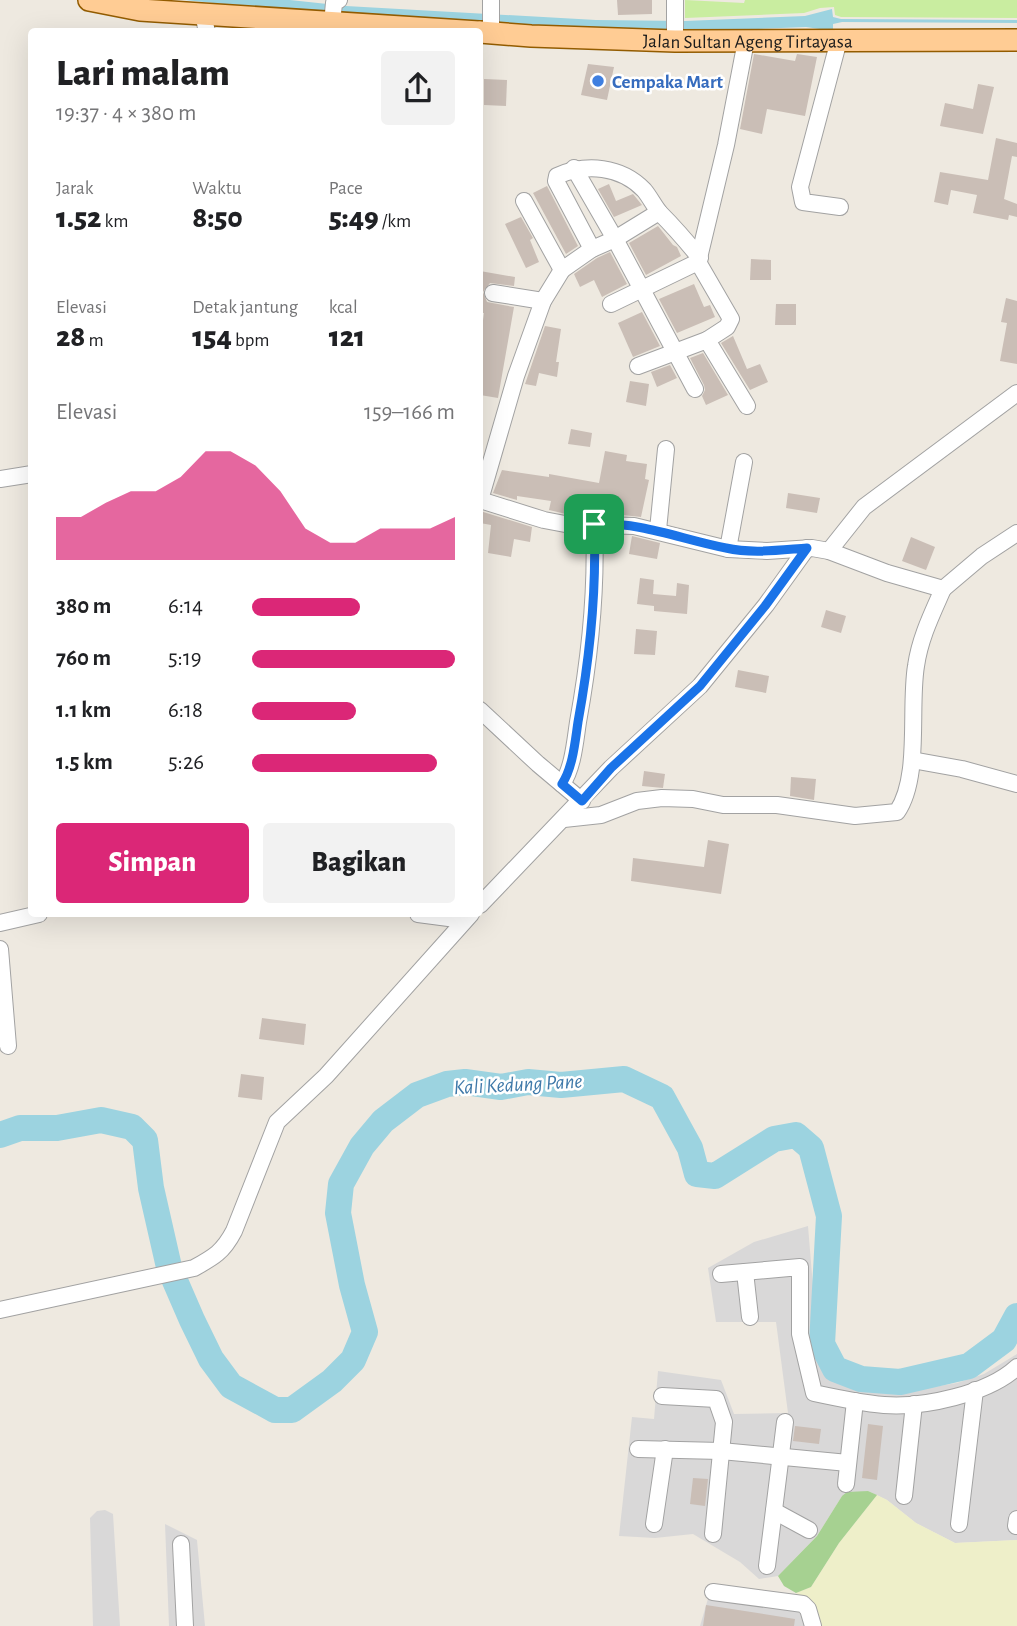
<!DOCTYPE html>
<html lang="id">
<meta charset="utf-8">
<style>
body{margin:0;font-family:"Alegreya Sans",sans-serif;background:#f2f2f2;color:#202124;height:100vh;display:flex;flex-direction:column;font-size:26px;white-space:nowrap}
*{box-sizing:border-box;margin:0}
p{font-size:23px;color:#757577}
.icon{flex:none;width:38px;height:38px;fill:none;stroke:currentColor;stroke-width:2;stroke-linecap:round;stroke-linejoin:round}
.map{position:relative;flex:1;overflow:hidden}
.panel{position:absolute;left:28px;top:28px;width:455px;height:889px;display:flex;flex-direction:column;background:#fff;border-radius:7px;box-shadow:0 7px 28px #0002}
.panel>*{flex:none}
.pin{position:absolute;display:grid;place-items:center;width:60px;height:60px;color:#fff;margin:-30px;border-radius:14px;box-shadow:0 4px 10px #0006}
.round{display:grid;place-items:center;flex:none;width:74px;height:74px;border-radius:7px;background:#f2f2f2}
.headline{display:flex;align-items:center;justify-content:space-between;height:119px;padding:0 28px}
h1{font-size:38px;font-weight:800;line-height:52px}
.stats{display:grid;grid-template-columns:repeat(3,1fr);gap:10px;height:119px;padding:7px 28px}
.stats div{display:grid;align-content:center}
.stats b{font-size:30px;font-weight:800}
.stats small{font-size:19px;font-weight:400}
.stats p{font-size:19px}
.chart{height:196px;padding:14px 28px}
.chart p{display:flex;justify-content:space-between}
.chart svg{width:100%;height:126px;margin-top:7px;fill:#db2777;opacity:.7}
.primary-button{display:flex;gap:14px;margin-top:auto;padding:14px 28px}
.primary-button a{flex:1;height:80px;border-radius:7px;background:#db2777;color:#fff;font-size:28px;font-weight:800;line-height:80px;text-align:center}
.primary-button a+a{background:#f2f2f2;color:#202124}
ul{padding:0 28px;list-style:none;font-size:23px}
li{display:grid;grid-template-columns:112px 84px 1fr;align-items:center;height:52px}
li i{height:18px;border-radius:9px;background:#db2777}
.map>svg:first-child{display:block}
</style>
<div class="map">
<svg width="1017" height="1626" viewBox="0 0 1017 1626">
<rect width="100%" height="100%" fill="#eee9e0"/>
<!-- residential -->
<g fill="#d9d8d8">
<path d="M808,1226L814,1299L822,1360L835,1376L856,1384L873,1386L927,1388L957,1383L984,1374L1017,1354V1540L955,1543L916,1523L887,1500L868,1491L842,1496L817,1536L778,1576L759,1579L740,1562L693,1534L655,1538L619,1536L632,1417L654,1419L658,1371L721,1380L734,1414L788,1413L776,1322H716L708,1268L754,1242Z"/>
<path d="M105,1510L113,1514L120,1626H93L90,1518L97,1511Z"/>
<path d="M165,1524L197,1540L205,1626H169Z"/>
<path d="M712,1585L817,1616L821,1626H700Z"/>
</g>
<!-- farmland -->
<path fill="#eeefc9" d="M877,1495L887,1500L916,1523L955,1543L1017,1540V1626H821L817,1616L803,1597L796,1593L811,1587L839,1543Z"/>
<!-- grass -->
<path fill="#c9eda0" d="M685,0L744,3L745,0H1017V18L841,17L835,15L834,7L820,8L804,13L685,18Z"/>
<!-- forest -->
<path fill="#a6d191" d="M868,1491L877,1495L839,1543L811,1587L796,1593L784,1586L778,1576L817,1536L842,1496L847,1492Z"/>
<!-- water -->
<path fill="#9cd3e0" d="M185,0H290L346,6L596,20L685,21L805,16L832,9L833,17L841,19L1017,20V23L842,22L833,24V31L806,27L685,32L596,31L345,17Z"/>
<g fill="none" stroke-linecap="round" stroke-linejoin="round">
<!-- river -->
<path stroke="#9cd3e0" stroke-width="26" d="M0,1135L20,1128H57L101,1120L132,1127L145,1140L151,1188L169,1267L192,1320L211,1359L231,1386L275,1410H292L332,1381L353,1360L365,1332L352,1285L338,1213L341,1184L362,1146L383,1121L417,1095L447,1084L465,1082L501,1087L528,1082L561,1085L624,1079L662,1097L690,1148L697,1174L715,1176L774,1139L796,1135L811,1148L829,1216L822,1344L835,1369L861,1379L900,1382L969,1366L1004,1340L1017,1316"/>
</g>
<!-- building -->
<g fill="#cabeb6">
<path d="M617,0H652V14L618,15Z"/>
<path d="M754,54L795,61L797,54L817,57L805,116L767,109L762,134L740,129Z"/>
<path d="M588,64L614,67L607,100L581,95Z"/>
<path d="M484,79L507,80L506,106L484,105Z"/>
<path d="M978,84L994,87L983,134L940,126L945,103L973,109Z"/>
<path d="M996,138L1017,143V157L1012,156L1004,199L1017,204V217L1009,215L1008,220L973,213L977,195L951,190L948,205L934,202L940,172L988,180Z"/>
<path d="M609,184L616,201L633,194L642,205L614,217L598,189Z"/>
<path d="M547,186L578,246L566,254L533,193Z"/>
<path d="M521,217L533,238L530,240L539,262L526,268L505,224Z"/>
<path d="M658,226L673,245L677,247L681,256L646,275L629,243Z"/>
<path d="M610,252L627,284L602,297L594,280L580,287L574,274L597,258Z"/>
<path d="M751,259L771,260V280H750Z"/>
<path d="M480,271L515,277L514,286L490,283L483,292L487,302L514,307L498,398L480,395L482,352H480V342L484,313H480Z"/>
<path d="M694,284L704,307L710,305L715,317L677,333L659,299Z"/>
<path d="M1006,298L1017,301V364L1000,361L1007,323L1001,322Z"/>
<path d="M776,304H796V325H775Z"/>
<path d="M642,312L660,346L633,357L618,323Z"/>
<path d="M545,326L561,329L556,362H559L557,377L539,373L536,386L525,384Z"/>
<path d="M733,336L747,369L760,364L768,382L750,390L721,343Z"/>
<path d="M703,353L728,395L706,405L702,396L705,390L704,385L690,358Z"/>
<path d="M670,365L677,378L657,387L651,372Z"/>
<path d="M630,381L649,384L646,406L626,402Z"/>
<path d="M571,429L592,433L590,447L568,444Z"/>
<path d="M605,451L627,455L626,461L647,464L645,479L649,480L641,517L613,514H566L549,510L551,501L517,496V500L493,493L502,470L549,477V474L599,483Z"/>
<path d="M788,493L820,498L817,513L786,508Z"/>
<path d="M480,511L532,527L530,542L514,539L511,557L488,553L491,525L480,523Z"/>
<path d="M632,536L660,543L657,559L629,554Z"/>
<path d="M911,537L935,547L926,570L902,561Z"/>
<path d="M640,578L654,580L653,594L676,596L677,583L689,585L687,614L654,611V606L637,604Z"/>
<path d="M826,610L846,616L841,633L821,627Z"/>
<path d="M636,629L657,631L655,655L634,654Z"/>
<path d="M738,670L769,676L766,693L735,687Z"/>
<path d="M644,771L665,774L663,788L642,786Z"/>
<path d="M791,777L816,779L814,800L790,796Z"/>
<path d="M708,840L729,844L721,894L631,881L633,858L704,867Z"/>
<path d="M262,1018L306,1024L304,1045L259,1039Z"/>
<path d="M241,1074L264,1077L262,1100L238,1097Z"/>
<path d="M868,1424L883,1426L877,1480L862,1478Z"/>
<path d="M795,1426L821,1429L819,1444L793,1441Z"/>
<path d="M693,1478L708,1479L705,1506L690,1504Z"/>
<path d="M706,1605L795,1619L794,1626H703Z"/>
</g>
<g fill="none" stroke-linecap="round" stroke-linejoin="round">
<defs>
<g id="minor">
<path d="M675,0V41"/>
<path d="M203,14L207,32"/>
<path d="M332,23L334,3L339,0"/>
<path d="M491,32V0"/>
<path d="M839,40L800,187L803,202L840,207"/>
<path d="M574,168L615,239L695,389"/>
<path d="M524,201L562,270L592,249L615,239L659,212"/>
<path d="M592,249L556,181L557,176C586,163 621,166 644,190C650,197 654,206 660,213C674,227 687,242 700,258"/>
<path d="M698,262L731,319L727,327L707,340"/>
<path d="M493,293L543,301"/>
<path d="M611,304L698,262L726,145L746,41"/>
<path d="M638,366L707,340L747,406"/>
<path d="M0,479L32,474"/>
<path d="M480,500L544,520L565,524L634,526L728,549L767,551L812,548L829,551L887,573L943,589C932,614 920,638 916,666C909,708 921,777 897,812L855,816L777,805H723L693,799L662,798L637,801L601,815L564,819"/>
<path d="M480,500L516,376L543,301L562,270"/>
<path d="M658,530L666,449"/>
<path d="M728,549L744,462"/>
<path d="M829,551L864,507L1017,393"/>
<path d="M943,589L982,556L1017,533"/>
<path d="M480,710L538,764L582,801"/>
<path d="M912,760L962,769L1017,784"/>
<path d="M562,784C573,768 575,742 578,722C590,656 597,591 594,524"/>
<path d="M480,905L611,768L700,686L766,605L807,548"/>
<path d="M418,914L464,920"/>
<path d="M0,923L39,914"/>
<path d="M0,949L8,1046"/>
<path d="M745,1272L750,1317"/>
<path d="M721,1274L800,1267V1334L814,1393C837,1398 860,1403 884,1405C923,1408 988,1394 1017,1367"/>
<path d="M0,1310L194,1268C214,1257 223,1252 234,1231L277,1122L326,1076L471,914"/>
<path d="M662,1396L716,1399L724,1422L713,1534"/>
<path d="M638,1449L721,1451L848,1463"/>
<path d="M846,1484L855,1401"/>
<path d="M904,1496L914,1404"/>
<path d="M774,1511L809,1530"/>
<path d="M654,1524L665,1449"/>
<path d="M959,1524L975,1390"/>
<path d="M1016,1526L1017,1519"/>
<path d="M181,1544L185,1626"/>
<path d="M767,1566L785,1422"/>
<path d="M713,1592L803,1604L808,1609L813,1626"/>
</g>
<g id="major">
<path d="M89,0L140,10L479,32"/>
<path id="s1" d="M480,32L531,36L675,41L1017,40"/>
</g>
</defs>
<!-- minor casing -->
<use href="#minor" stroke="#a2a2a2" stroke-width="18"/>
<!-- major casing -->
<use href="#major" stroke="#935c00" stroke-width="24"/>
<!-- minor -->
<use href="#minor" stroke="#fff" stroke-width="16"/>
<!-- major -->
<use href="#major" stroke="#ffcc94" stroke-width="21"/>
</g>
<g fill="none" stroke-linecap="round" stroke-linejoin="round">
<defs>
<path id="route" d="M594,524C642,522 680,539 726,548C752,554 780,550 807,548L765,606L700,686L611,768L582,801L562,784C573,767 575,742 578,722C590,656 597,591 594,524Z"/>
</defs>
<!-- route casing -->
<use href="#route" stroke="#fff" stroke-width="14"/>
<!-- route -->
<use href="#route" stroke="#1a73e8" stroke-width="9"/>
</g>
<!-- markers -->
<circle fill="#3f7fe0" stroke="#fff" stroke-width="2.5" cx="598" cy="81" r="7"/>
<g text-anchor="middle" stroke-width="5" stroke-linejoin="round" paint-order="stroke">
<!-- street labels -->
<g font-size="19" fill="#1b1b1b" stroke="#fff">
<text dy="7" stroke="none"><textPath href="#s1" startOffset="268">Jalan Sultan Ageng Tirtayasa</textPath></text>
</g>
<!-- shop labels -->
<g font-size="19" font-weight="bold" fill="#366cbe" stroke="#fff" text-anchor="start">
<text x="612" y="88">Cempaka Mart</text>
</g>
<!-- water labels -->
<g font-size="21" font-style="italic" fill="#3f79a9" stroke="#fff">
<text transform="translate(518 1084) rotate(-3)" y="7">Kali Kedung Pane</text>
</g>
</g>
</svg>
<div class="pin" style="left:594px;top:524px;background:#1e9e55"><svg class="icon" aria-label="arrive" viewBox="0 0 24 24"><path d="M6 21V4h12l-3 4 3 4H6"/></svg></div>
<section class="panel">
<div class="headline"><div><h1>Lari malam</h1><p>19:37 · 4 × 380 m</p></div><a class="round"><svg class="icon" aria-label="share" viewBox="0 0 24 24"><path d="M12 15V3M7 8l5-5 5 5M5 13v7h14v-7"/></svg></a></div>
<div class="stats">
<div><p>Jarak</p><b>1.52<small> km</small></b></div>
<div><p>Waktu</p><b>8:50</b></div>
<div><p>Pace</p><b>5:49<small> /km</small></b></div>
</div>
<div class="stats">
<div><p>Elevasi</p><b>28<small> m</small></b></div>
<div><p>Detak jantung</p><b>154<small> bpm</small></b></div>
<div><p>kcal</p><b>121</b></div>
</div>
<div class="chart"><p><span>Elevasi</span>159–166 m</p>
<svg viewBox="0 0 160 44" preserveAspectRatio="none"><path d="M0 44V29L10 29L20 24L30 20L40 20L50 15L60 6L70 6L80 11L90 20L100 33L110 38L120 38L130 33L140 33L150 33L160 29V44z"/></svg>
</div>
<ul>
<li><b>380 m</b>6:14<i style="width:53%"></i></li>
<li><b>760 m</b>5:19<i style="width:100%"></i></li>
<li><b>1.1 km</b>6:18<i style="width:51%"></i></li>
<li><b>1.5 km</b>5:26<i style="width:91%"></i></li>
</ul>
<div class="primary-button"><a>Simpan</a><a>Bagikan</a></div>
</section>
</div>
